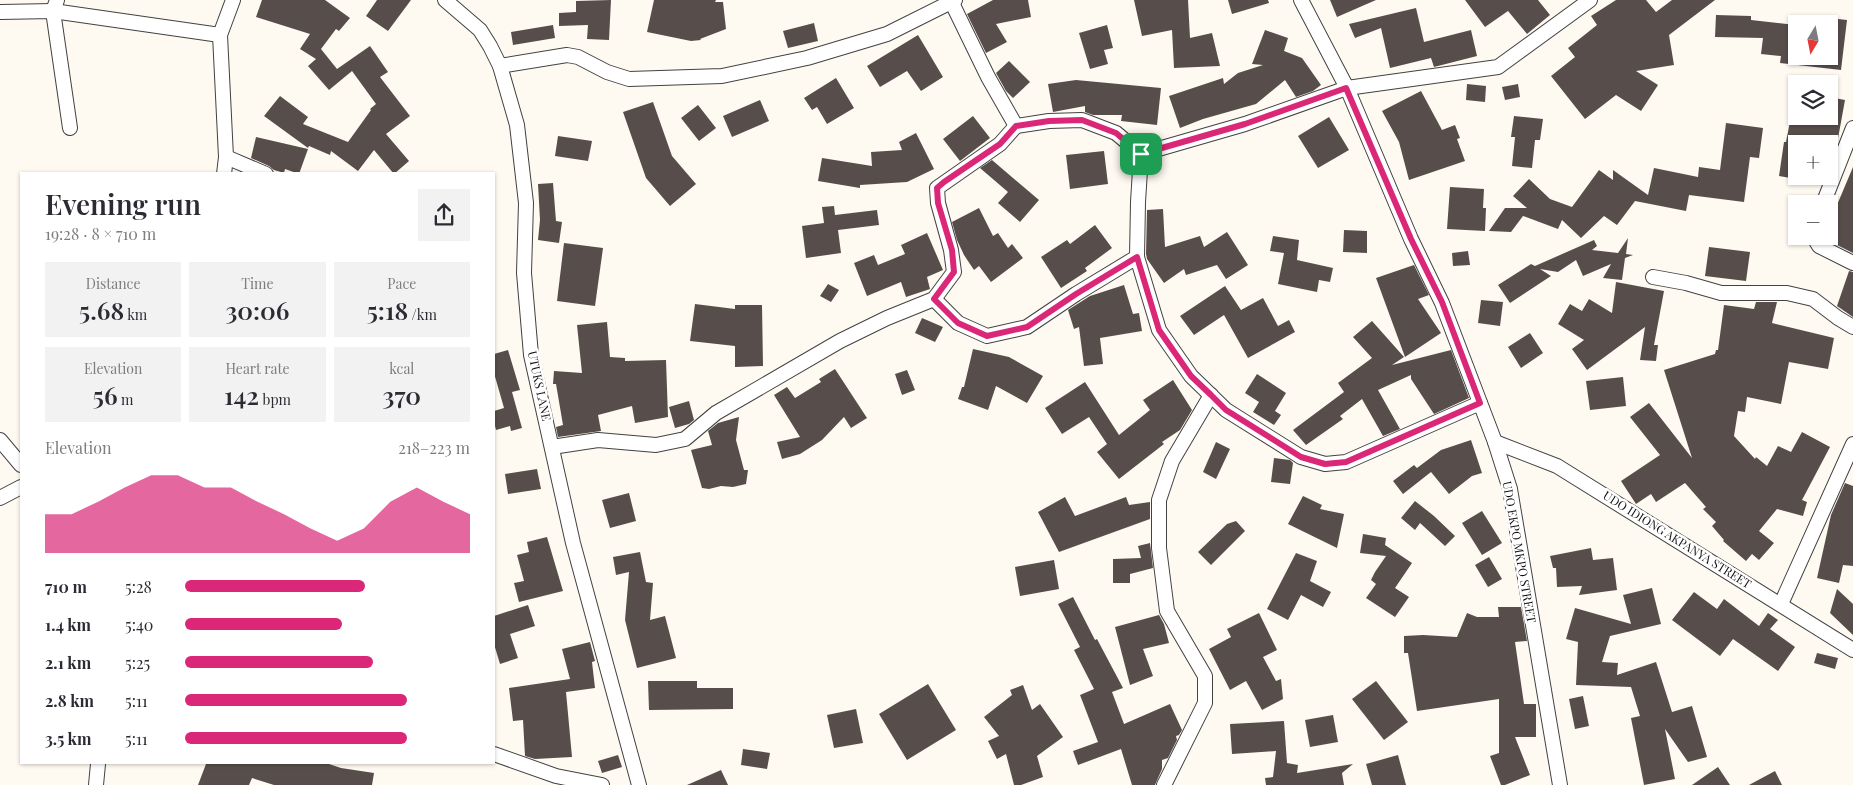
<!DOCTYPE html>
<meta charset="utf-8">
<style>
body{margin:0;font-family:"Playfair Display",serif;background:#f2f2f3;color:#2b2b33;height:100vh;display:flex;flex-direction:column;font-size:19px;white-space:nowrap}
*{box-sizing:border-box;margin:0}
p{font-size:16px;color:#7c7c81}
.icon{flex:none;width:28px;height:28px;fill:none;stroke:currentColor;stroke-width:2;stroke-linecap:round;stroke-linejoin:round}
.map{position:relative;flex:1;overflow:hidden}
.drawer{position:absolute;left:20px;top:172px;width:475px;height:592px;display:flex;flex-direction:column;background:#fff;border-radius:0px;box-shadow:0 1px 4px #0004}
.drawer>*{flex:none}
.needle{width:32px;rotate:190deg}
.buttons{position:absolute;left:1788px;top:15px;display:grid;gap:10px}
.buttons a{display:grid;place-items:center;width:50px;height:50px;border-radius:0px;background:#fff;box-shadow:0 1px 4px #0004;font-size:25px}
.pin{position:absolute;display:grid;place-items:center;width:42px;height:42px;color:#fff;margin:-21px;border-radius:10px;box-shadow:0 2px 8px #0006}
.round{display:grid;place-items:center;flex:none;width:52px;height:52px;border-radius:0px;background:#f2f2f3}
.headline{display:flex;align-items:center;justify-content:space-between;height:85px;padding:0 25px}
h1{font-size:28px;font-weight:600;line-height:38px}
.stats{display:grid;grid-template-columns:repeat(3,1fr);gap:8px;height:85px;padding:5px 25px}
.stats div{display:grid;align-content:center;border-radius:0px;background:#f2f2f3;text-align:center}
.stats b{font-size:25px;font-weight:600}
.stats small{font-size:14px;font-weight:400}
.stats p{font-size:14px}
.chart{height:140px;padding:10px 25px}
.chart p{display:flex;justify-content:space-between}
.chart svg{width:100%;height:90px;margin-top:5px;fill:#db2777;opacity:.7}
ul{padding:0 25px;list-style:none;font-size:16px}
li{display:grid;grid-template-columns:80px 60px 1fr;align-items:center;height:38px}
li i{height:12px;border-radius:6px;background:#db2777}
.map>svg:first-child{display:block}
</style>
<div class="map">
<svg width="1853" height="785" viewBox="0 0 1853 785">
<rect width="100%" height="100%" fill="#fffaf1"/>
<!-- building -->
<g fill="#574e4b">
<path d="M262,0H325L350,18L339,31L336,29L321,49L337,69L370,46L388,72L380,77L410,116L386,134L409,161L394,174L374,150L358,171L331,151L330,155L309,146L308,148L264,116L280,96L308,117L303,124L348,142L371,110L370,109L376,104L352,71L329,90L308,66L316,59L300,49L310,34L256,17Z"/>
<path d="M377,0H411L388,31L366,16Z"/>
<path d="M611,0L609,40L587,39L588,25L559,26V13L576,12V1Z"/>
<path d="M654,0H716L715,2H723L726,29L700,39L701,40L691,41L647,32Z"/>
<path d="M993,0H1028L1031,17L996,24L1007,42L986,53L967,14Z"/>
<path d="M1134,0H1188L1190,38L1212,33L1220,66L1174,68L1172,30L1142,36Z"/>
<path d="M1228,0H1268L1269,3L1232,14Z"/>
<path d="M1330,0H1376L1337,17Z"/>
<path d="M1465,0H1538L1550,15L1527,34L1508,11L1485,27Z"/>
<path d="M1616,0H1646L1656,12L1672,0H1715L1669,35L1674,65L1636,71L1658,85L1641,111L1616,95L1585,119L1551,76L1575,57L1568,48L1597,25L1591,16Z"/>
<path d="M1416,8L1424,42L1471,30L1477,56L1434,67L1431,58L1390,68L1381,28L1355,38L1349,24Z"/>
<path d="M1716,15L1751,16V20L1796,25V56H1829V18L1847,20L1841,70L1780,63L1781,56L1761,54L1763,38L1715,37Z"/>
<path d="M814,23L818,41L788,48L783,31Z"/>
<path d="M553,25L555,38L513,45L511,32Z"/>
<path d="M1107,25L1113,48L1104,50L1108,64L1090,69L1079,33Z"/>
<path d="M1265,30L1288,38L1284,51L1302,58L1321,85L1313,91L1296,97L1285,80L1256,104L1203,119L1180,128L1169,96L1223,78L1224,84L1238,73L1263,65L1252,64Z"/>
<path d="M918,35L943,77L921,91L907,71L880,87L867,66Z"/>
<path d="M1009,61L1030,82L1013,98L1006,91L996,73Z"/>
<path d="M836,78L854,108L827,124L817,107L812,110L804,98Z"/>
<path d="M1076,80L1161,88L1157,125L1121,121L1122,115H1093L1085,112V106L1053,112L1048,84Z"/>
<path d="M1467,84L1486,86L1485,102L1466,100Z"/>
<path d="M1518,84L1520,97L1505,100L1502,87Z"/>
<path d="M1421,91L1442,130L1455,125L1460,138L1457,139L1465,161L1409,180L1399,142L1382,111Z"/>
<path d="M1829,97L1845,100L1837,144H1796V179L1779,176L1784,142H1786L1791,116H1829Z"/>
<path d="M760,100L769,121L732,137L723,116Z"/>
<path d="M653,102L672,156L696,184L670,206L646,178L623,112Z"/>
<path d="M698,105L716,128L699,141L681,118Z"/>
<path d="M973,116L990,138L960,161L943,139Z"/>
<path d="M1514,116L1543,119L1540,140H1535L1532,168L1512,166L1515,137H1511Z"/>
<path d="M1329,117L1349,150L1318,168L1298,136Z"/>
<path d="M1726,123L1763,128L1759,158L1750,157L1744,202L1689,195L1686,211L1635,201L1617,225L1604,216L1581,238L1562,220L1558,229L1523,216L1511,232L1489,231L1505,208H1527L1513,196L1529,179L1550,199L1572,207L1599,170L1613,180V170L1648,195L1654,168L1698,177L1699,167L1720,170Z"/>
<path d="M916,133L934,169L907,182L860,185V188L818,181L822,158L872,166L871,152L902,150L899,142Z"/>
<path d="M558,136L592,141L588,161L555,156Z"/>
<path d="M256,137L308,149L299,174L285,169L284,173L274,170L269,166L251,158Z"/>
<path d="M1104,151L1108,184L1070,189L1066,155Z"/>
<path d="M992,160L1039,200L1020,222L998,203L1008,192L980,168Z"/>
<path d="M1853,167V253L1825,239L1823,236H1829V224Z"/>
<path d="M553,183L556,221L562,222L559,243L538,240L540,220L538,184Z"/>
<path d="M1450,187L1484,189L1483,208H1486L1485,231L1447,229Z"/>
<path d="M834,206L835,215L877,210L879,225L838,230L841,253L806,258L802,226L824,223L822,207Z"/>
<path d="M979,208L993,236L998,233L1008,248L1012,244L1023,258L991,282L979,266L974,270L964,255L957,240L952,222Z"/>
<path d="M1163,209L1165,247L1200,236L1204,247L1227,232L1248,265L1226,279L1217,265L1186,275L1184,269L1164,283L1147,259L1146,254L1147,210Z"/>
<path d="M1095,225L1112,248L1085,268L1087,271L1061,288L1041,257L1067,240L1070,244Z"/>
<path d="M1344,230L1367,231V253L1343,252Z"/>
<path d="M927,233L943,270L927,277L930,289L906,297L901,282L867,296L854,263L874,255L878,265L905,254L901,245Z"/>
<path d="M1273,236L1299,240L1297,260L1333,268L1330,282L1319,280L1317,292L1278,284L1284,253L1270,251Z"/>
<path d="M1628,238L1626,254L1633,255L1625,258L1622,280L1603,278L1611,264L1583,276L1576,260L1558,272L1540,269L1551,276L1510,303L1498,285L1531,264L1535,266L1594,240L1597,246L1592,250L1618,253Z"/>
<path d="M564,243L603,248L595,306L557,301Z"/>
<path d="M1709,247L1750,252L1746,281L1705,276Z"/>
<path d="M1468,251L1470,265L1453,266L1452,253Z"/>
<path d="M1414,265L1429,295L1418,299L1441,333L1405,357L1376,278Z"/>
<path d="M1849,271L1853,272V317L1837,306Z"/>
<path d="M1616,282L1664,291L1654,345H1658L1656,361L1640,360L1645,327L1587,370L1572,349L1584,340L1558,324L1570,304L1582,311L1589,299L1612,313Z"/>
<path d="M828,284L839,290L831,302L820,296Z"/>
<path d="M1124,285L1133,314L1139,313L1142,331L1100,338L1103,364L1084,366L1079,327L1074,329L1068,310L1090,296Z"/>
<path d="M1225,286L1241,310L1263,298L1278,326L1289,320L1295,332L1248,358L1224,315L1194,335L1180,316Z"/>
<path d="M1481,300L1503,302L1500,326L1478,323Z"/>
<path d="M1756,302H1777L1772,323L1834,338L1828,369L1789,362L1781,404L1747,397L1745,412L1738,411L1734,436L1755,459L1756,457L1767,466L1778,446L1791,452L1802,432L1830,447L1802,500L1807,502L1803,516L1777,509L1759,531L1774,543L1759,560L1752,554L1746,561L1723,541L1724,540L1712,526L1716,522L1703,509L1706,507L1685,483L1656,502L1651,494L1636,504L1621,481L1660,455L1630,417L1649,403L1692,458L1664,370L1715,354L1716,350H1718L1724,305L1754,309Z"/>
<path d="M695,304L735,309V305H762L763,366L735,367V346L690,341Z"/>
<path d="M922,318L943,327L935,342L915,333Z"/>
<path d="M1372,321L1404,357L1392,365L1451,350L1469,398L1434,414L1411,379V375L1378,390L1400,429L1383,436L1362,399L1340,416L1343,419L1306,445L1293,430L1344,392L1338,383L1372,358L1353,337Z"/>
<path d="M607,322L610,357L625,358V361L666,360L668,417L635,423L632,406L598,415L601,431L558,437L556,427L563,425L556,384H553L554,371L582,373L577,325Z"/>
<path d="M1530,333L1543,353L1521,368L1508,347Z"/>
<path d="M973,349L1009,357L1043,376L1027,403L996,386L988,410L958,399L962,387H964Z"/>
<path d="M508,350L520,390L512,392L522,428L511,431L510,426L496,430L494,422V411L504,408L494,373V354Z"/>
<path d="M835,369L867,418L851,428L844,417L822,440L800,454L782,459L777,442L800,437L774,395L787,387L795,398L821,382L819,379Z"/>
<path d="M907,370L915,390L902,395L895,374Z"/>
<path d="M1257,374L1286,393L1275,411L1281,415L1274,425L1253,412L1259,402L1245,393Z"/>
<path d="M1623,377L1626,406L1590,410L1586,381Z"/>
<path d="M1173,380L1192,410L1180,430L1162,442L1164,444L1119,479L1097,452L1107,444L1089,417L1062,434L1045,408L1085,382L1119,435L1150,410L1143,400Z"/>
<path d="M689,401L694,420L689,424L675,428L669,407Z"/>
<path d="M739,417L736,440L744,470H748L746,484L733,487L721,486L709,489L702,488L691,450L712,445L708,431L718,423Z"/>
<path d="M1471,440L1482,473L1472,476L1449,494L1431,472L1403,494L1393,481L1414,465L1417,468L1441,450Z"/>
<path d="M1216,442L1230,449L1216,479L1203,472Z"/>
<path d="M1274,458L1290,460L1293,463L1290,484L1271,482Z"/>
<path d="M537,469L541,489L508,494L505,474Z"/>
<path d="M1845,483L1853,486V566L1843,565L1839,583L1817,578L1831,515Z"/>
<path d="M629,493L636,521L610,528L602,500Z"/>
<path d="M1303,496L1322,505L1320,509L1344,514L1337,548L1288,524Z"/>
<path d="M1065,497L1075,516L1126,497L1129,505L1150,502V519L1059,552L1038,512Z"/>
<path d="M1415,501L1434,516L1455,536L1445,546L1420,523L1415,530L1401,518Z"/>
<path d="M1482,511L1502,543L1482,555L1462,523Z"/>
<path d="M1236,521L1245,531L1211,565L1198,552L1227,524Z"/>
<path d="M1363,534L1386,538L1385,545L1412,563L1395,588L1409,597L1395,617L1366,598L1376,584L1371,580L1375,572L1386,556L1360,553Z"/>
<path d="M547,537L563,591L519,602L514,583L524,581L517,555L529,552L527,542Z"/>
<path d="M1150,543L1153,568L1130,574V583H1113V559L1141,558L1138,546Z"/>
<path d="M1591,548L1593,560L1613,558L1617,590L1579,595L1582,586L1557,587L1556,568H1553L1550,556Z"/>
<path d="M640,552L646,582L653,583L650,620L665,616L676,658L637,668L625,620L629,572L616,575L613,557Z"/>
<path d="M1296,553L1317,561L1310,581L1331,592L1323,607L1301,595L1288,620L1267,609Z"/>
<path d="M1489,557L1502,579L1488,587L1475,565Z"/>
<path d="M1054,560L1059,589L1020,596L1015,567Z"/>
<path d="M1652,588L1661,624L1610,636L1602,662L1618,663L1617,675L1656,662L1672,712L1692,706L1707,757L1688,762L1665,729L1675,779L1644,785L1631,718L1640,716L1631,687L1576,685L1578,642L1566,639L1575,608L1631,624L1623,595Z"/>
<path d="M1837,589L1853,604V635L1830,613Z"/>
<path d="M1694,592L1717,609L1724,599L1759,626L1768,613L1778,620L1770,629L1795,647L1778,671L1733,639L1720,656L1672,620Z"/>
<path d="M1073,597L1095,640L1097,639L1123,688L1112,692L1124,724L1170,704L1182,730L1179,735L1176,736L1177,740L1168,758L1162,760V769L1155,785H1132L1121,749L1078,765L1073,751L1098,742L1080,695L1094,689L1074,650L1080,647L1058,604Z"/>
<path d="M528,605L535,626L510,634L518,658L500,664L494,644V616Z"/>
<path d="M1498,607H1521L1527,641L1515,642L1524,704H1536V737H1515L1530,775L1505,785H1501L1490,756L1499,753V699L1417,711L1408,653H1404V636L1423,635L1457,637L1467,613L1477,617H1499Z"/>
<path d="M1259,613L1277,650L1263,657L1276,681L1281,679L1283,699L1262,710L1246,681L1230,690L1209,649L1231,637L1227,629Z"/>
<path d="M1159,615L1164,624L1169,643L1143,649L1153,676L1130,685L1115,627Z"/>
<path d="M590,642L595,661L592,662L595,688L566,692L572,757L535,759L525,756L523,720L513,721L509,688L570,679L562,649Z"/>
<path d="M1817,653L1838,658L1835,669L1814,663Z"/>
<path d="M648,681H697V688H733V709L649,710Z"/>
<path d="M1376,681L1408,722L1384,740L1352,699Z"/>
<path d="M928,684L956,730L907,760L879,714Z"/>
<path d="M1023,685L1032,710L1040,704L1063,737L1037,756L1043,777L1021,785H1014L1006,754L997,759L988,741L999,736L984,717L1012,695L1010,690Z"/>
<path d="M1583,696L1589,726L1575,729L1569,699Z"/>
<path d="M856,709L863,743L834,748L827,715Z"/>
<path d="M1333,715L1338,742L1310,747L1305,720Z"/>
<path d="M1284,721L1287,763L1298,765L1297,773L1353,764L1342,773L1344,785H1266L1265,778L1273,777L1276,751L1232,754L1230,724Z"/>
<path d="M743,749L770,753L767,769L741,765Z"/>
<path d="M618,755L622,767L602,773L598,761Z"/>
<path d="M1398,755L1406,785H1372L1366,764Z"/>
<path d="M206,764H329L341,768L374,773L372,785H274L252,778L249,785H198Z"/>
<path d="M1718,767L1730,785H1692Z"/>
<path d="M721,770L728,785H687Z"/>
<path d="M1775,771L1782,785H1749Z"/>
</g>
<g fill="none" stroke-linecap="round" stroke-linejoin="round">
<defs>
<g id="street">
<path d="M57,0L53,11L70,128"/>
<path d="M445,0L480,30L490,46L500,66L517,125L526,203L524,273L531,355L573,543L639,785"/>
<path d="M1301,0L1347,88L1411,239L1442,303L1495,442L1510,489L1560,785"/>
<path d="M951,1L988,77L1016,126L1049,121L1082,120L1116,133L1141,154"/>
<path d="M0,12L53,11L220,35"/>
<path d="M500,66L567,55L578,57L607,72L629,79L722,76L807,58L887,34L955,0"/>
<path d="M1141,154L1138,202L1137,257L1159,330L1191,376L1226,410L1301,457L1325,464L1346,462L1480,403"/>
<path d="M1141,154L1245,124L1347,88L1498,67L1590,0"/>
<path d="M226,157L266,174"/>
<path d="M224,174L226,157L220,35L233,0"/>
<path d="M1823,204L1853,128"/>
<path d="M1813,236L1819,246L1853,263"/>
<path d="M1653,277L1686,283L1721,293H1787L1813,299L1838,318L1853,327"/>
<path d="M934,299L958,323L987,336L1027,327L1076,294L1137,257"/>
<path d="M0,440L21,465"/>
<path d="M1495,442L1557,466L1853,650"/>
<path d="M552,447L598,440L656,445L685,439L716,413L840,341L887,318L934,299L954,272L951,250L938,203L937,188L1000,144L1016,126"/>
<path d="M0,498L21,487"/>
<path d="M1781,604L1853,444"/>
<path d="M494,754L556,776L602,785"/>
<path d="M96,785L98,764"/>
<path d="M1164,785L1205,703V676L1167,611L1159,548V500L1172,461L1211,395"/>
</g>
</defs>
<!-- street casing -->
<use href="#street" stroke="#424242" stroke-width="16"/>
<!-- street -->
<use href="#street" stroke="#fff" stroke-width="14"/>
</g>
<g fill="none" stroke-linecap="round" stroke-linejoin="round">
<defs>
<path id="route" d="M1346,88L1411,239L1442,302L1480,403L1346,462L1325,464L1301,457L1226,410L1211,395L1191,376L1159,330L1137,257L1076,294L1027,327L987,336L958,323L934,299L954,272L952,250L938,203L937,188L944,182L1000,144L1016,126L1049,121L1082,120L1116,133L1141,154L1245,124Z"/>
</defs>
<!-- route casing -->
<use href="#route" stroke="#fff" stroke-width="10"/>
<!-- route -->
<use href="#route" stroke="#db2777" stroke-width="6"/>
</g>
<g text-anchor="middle" stroke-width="5" stroke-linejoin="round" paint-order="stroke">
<!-- street labels -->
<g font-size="12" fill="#0f0f0f" stroke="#fff">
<text transform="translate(539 386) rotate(78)" y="4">UTUKS LANE</text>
<text transform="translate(1677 540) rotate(32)" y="4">UDO IDIONG AKPANYA STREET</text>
<text transform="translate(1519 552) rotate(80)" y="4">UDO EKPO MKPO STREET</text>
</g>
</g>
</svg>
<div class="buttons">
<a><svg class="needle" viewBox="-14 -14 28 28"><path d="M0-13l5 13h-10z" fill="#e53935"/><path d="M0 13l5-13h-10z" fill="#7c7c81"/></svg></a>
<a><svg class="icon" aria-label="layers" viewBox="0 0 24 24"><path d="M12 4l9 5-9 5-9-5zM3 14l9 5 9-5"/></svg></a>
<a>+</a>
<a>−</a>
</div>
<div class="pin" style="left:1141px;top:154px;background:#1e9e55"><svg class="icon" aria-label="arrive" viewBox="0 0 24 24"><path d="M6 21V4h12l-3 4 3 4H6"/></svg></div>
<section class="drawer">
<div class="headline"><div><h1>Evening run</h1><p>19:28 · 8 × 710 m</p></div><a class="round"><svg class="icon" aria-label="share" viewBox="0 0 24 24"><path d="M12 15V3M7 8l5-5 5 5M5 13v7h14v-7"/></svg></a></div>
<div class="stats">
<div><p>Distance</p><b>5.68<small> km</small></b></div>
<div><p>Time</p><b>30:06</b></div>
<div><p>Pace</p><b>5:18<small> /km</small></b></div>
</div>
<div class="stats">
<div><p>Elevation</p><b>56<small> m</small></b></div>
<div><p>Heart rate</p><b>142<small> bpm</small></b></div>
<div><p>kcal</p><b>370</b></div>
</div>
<div class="chart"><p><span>Elevation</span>218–223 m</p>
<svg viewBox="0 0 160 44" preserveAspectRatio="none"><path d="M0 44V25L10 25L20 19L30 12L40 6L50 6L60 12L70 12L80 19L90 25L100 32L110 38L120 32L130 19L140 12L150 19L160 25V44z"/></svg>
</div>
<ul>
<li><b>710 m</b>5:28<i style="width:63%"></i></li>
<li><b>1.4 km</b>5:40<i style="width:55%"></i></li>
<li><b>2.1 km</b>5:25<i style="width:66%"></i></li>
<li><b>2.8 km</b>5:11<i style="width:78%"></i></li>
<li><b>3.5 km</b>5:11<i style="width:78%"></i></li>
</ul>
</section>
</div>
